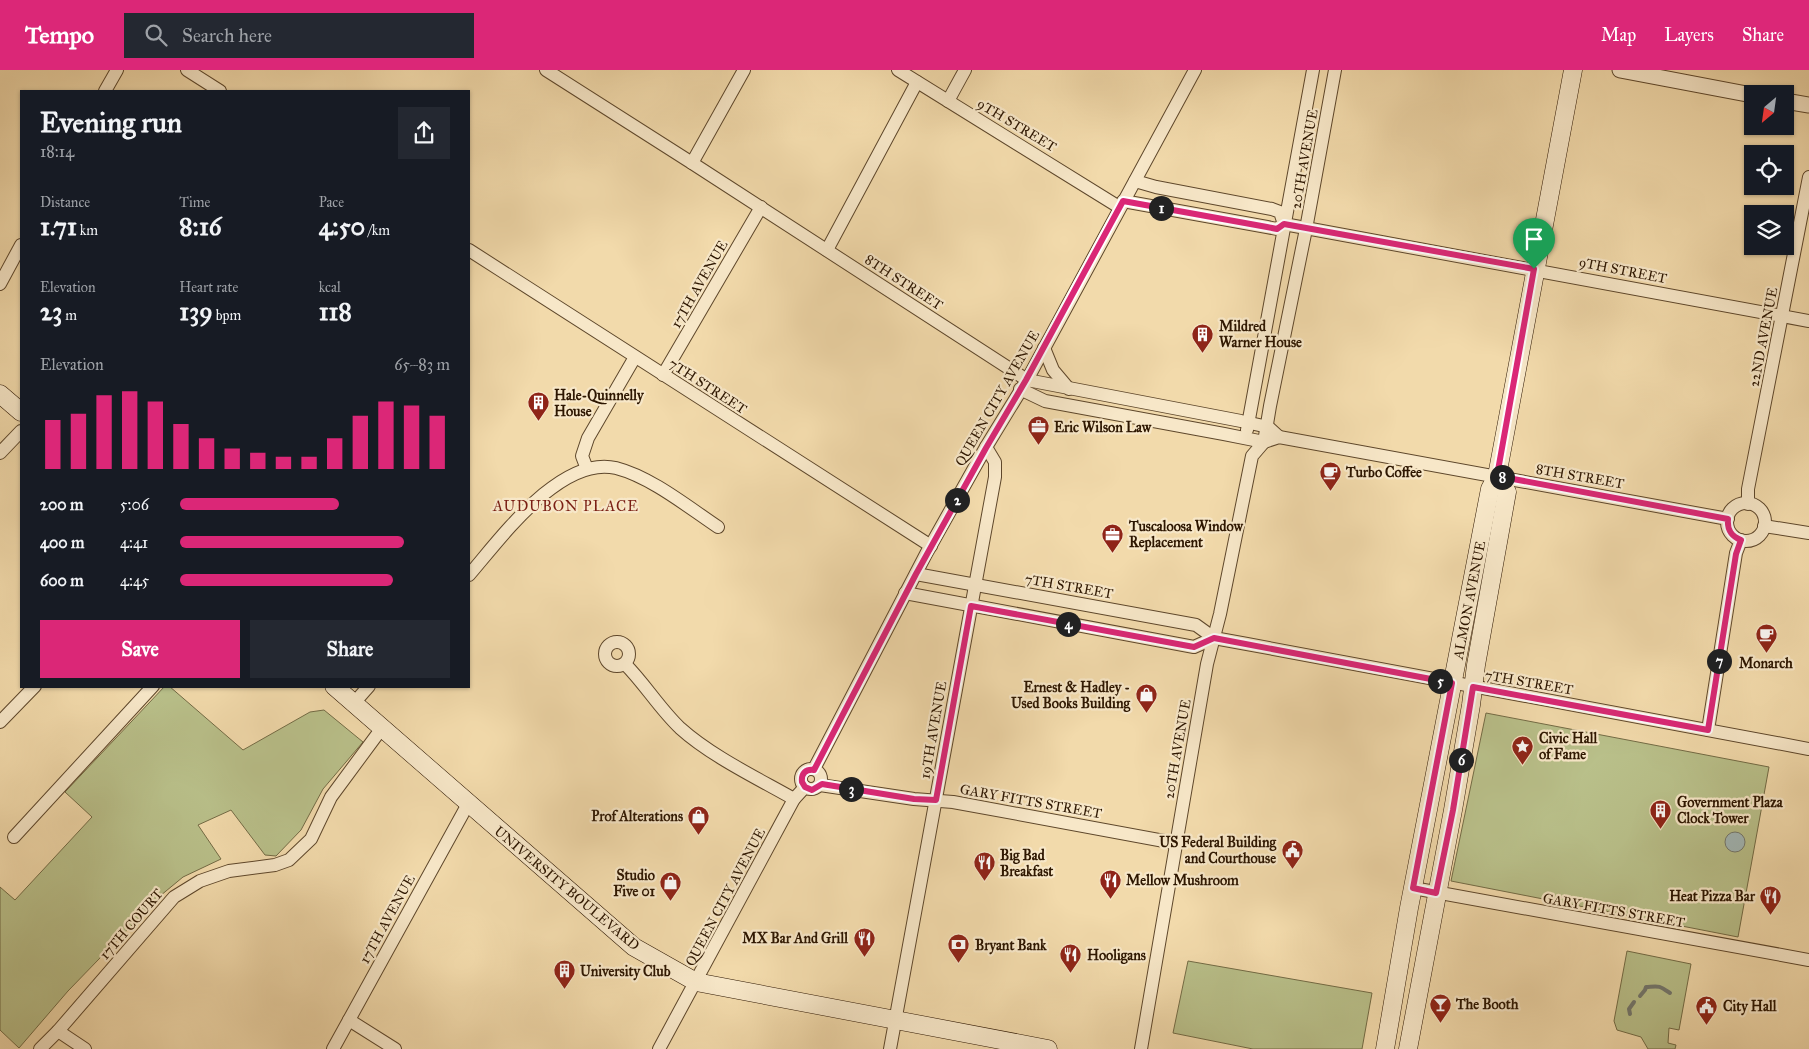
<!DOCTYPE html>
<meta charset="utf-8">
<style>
body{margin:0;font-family:"IM FELL Great Primer",serif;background:#242831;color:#f1f3f6;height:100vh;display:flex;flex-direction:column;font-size:19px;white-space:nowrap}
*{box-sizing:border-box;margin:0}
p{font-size:16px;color:#9ea1a6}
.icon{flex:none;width:28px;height:28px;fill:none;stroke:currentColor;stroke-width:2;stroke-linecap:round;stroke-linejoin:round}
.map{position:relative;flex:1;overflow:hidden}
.side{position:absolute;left:20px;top:20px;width:450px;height:598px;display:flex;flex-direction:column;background:#171b24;border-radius:0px;box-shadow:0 1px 4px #0004}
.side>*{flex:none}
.needle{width:32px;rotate:209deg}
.controls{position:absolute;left:1744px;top:15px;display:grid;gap:10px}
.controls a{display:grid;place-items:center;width:50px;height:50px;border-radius:0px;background:#171b24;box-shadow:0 1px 4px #0004;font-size:25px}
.pin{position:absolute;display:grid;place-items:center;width:42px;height:42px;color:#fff;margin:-51px -21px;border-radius:50% 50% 50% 0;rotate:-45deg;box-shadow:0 0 5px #0007}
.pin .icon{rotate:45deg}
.km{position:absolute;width:25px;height:25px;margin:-12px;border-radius:50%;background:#222;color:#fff;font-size:14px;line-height:25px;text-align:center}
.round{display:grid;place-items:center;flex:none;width:52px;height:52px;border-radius:0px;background:#242831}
.overview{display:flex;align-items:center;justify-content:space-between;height:85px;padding:0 20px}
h1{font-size:28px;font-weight:800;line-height:38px}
.metrics{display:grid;grid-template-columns:repeat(3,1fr);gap:8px;height:85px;padding:5px 20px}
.metrics div{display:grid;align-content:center}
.metrics b{font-size:25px;font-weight:800}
.metrics small{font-size:14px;font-weight:400}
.metrics p{font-size:14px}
.chart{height:140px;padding:10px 20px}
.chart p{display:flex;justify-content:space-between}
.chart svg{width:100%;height:90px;margin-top:5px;stroke:#db2777;stroke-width:6}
.action{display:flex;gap:10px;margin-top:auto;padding:10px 20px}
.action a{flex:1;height:58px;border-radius:0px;background:#db2777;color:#fff;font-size:20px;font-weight:800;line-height:58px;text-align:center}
.action a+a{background:#242831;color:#f1f3f6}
ul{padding:0 20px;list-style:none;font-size:16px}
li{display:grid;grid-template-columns:80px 60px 1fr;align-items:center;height:38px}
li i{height:12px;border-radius:6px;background:#db2777}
header{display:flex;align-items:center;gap:30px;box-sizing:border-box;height:70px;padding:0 25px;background:#db2777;color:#fff}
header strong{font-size:24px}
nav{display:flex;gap:28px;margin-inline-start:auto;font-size:18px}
.search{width:350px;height:45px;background:#242831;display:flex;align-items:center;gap:12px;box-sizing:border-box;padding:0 18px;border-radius:0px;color:#9ea1a6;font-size:19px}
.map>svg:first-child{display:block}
</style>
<header>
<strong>Tempo</strong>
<div class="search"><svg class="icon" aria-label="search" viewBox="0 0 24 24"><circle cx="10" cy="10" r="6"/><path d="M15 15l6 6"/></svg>Search here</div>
<nav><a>Map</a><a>Layers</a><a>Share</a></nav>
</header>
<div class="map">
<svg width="1809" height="979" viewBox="0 0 1809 979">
<rect width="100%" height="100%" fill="#f2daab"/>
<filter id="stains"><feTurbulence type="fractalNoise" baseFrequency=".004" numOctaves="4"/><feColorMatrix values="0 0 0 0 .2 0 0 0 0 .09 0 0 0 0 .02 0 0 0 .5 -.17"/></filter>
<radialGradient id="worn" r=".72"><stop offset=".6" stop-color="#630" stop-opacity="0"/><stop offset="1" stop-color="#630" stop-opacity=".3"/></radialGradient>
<!-- green -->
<g fill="#b9c08a" stroke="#736b45">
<path d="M165,616H169L243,680L310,642L324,640L363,672L323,719L301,760L276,786L265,785L231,740L198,755L221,789L183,807L160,826L68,921L19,978L0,960V817L15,830L92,747L65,722Z"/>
<path d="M1486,643L1769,697L1738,867L1451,811Z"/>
<path d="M1627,881L1691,894L1679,960L1669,958L1668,973L1676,975L1675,979H1648L1641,967L1617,960L1614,951Z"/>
<path d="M1188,891L1372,923L1362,979H1253L1173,963Z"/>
</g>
<!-- water -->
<circle fill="#a2b7b6" stroke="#73776d" cx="1735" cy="772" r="10"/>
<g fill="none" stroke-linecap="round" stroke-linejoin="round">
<!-- stream -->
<g stroke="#73776d" stroke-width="4">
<path d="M1640,926L1645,920L1646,917C1660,916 1658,915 1670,923"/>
<path d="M1630,944L1629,939L1634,932"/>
</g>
<defs>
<g id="minor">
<path d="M187,0L220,21"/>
<path d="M546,0L692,93L1027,310L1241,351L1268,357L1279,367"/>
<path d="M898,0L1119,137"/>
<path d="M105,21L117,0"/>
<path d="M948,31L965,0"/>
<path d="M692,93L744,0"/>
<path d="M1135,111L1156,117L1272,139L1280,142L1284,154"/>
<path d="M1123,131L1267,157L1277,159L1284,154L1809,251"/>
<path d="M469,180L931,476"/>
<path d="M827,180L917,12"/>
<path d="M0,214L21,175"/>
<path d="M1044,278L1053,300L1069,319"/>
<path d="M663,305L761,137"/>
<path d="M1020,319L1045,331L1224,364L1264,372L1279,367L1728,449"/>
<path d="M1247,360L1313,0"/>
<path d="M0,383L21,361"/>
<path d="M587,399L582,386L588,368L635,287"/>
<circle cx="1746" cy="452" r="19"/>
<path d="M1748,434V419L1809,107"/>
<path d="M1764,456L1809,463"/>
<path d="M916,504L1196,555L1214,568L1247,574L1809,679"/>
<path d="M469,505C501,468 561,385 616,398C651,407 688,437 718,457"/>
<path d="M905,523L1194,577L1214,568"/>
<circle cx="617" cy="584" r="12"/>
<path d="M625,594C645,614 659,638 680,658C711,686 757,708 794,729"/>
<path d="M354,633L369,616"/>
<path d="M0,652L35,616"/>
<path d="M1708,660L1736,483L1741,470"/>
<circle cx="811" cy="709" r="10"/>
<path d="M814,699L926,484L986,377L1027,310L1195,0"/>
<path d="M820,715L914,729L953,732L1175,773"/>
<path d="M14,767L153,616"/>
<path d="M1413,818L1809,890"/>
<path d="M349,950L395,979"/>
<path d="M58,961L85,979"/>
<path d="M40,979L58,961L174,827L200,811L229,801L275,795L289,790L311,769L331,727L382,658"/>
<path d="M333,979L468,734"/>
<path d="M659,979L794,729L805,717"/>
<path d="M890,979L995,407V392L986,377"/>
<path d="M1141,979L1207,594L1220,544L1252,386L1264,372L1270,336L1306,159L1335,0"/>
</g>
<g id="tertiary">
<path d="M1620,0L1752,25"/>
<path d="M1785,31L1809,35"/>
</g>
<g id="secondary">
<path d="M0,324L21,342"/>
<path d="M334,616L634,877L696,912L1048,979"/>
<path d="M1385,979L1409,838L1490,419L1497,406L1573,0"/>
<path d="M1408,979L1453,740L1471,635L1476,595L1507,422L1497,406"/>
</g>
</defs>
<!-- minor casing -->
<use href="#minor" stroke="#5e472b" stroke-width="14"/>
<!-- tertiary casing -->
<use href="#tertiary" stroke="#5e472b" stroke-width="17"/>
<!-- secondary casing -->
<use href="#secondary" stroke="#2d1600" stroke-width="19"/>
<!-- minor -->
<use href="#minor" stroke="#f7e7c8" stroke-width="12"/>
<!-- tertiary -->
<use href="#tertiary" stroke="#f7e7c8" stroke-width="15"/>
<!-- secondary -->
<use href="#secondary" stroke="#f7e7c8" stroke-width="18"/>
</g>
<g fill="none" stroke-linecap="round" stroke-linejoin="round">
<defs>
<path id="route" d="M1123,131L1267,157L1277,159L1284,154L1534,199L1497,406L1728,449C1727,460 1731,466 1741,470L1736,484L1708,660L1473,617L1453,740L1436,823L1413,818L1452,613L1214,568L1194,577L971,536L936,730L914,729L822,714L812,720L805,717L802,712C801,703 806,699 814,700L916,504L986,378L1026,310Z"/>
</defs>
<!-- route casing -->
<use href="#route" stroke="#fff" stroke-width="10"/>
<!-- route -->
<use href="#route" stroke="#db2777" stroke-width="6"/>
</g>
<!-- icons -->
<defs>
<symbol id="building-pin" viewBox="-11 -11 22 30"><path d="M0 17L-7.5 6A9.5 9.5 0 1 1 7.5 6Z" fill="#8f2418" stroke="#f7e7c8"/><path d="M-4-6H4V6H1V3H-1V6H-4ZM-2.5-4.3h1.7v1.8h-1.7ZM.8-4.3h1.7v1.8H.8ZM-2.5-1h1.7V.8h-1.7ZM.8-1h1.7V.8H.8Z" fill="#fff"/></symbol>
<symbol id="office-pin" viewBox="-11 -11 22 30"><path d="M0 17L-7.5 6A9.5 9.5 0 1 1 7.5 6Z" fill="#8f2418" stroke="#f7e7c8"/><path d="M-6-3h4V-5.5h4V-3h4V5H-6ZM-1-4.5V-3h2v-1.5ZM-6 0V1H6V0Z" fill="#fff"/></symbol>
<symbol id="cafe-pin" viewBox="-11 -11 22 30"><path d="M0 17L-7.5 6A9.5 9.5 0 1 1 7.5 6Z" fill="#8f2418" stroke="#f7e7c8"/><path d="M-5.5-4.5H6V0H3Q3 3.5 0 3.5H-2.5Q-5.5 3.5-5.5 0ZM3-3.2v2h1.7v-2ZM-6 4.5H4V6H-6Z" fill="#fff"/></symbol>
<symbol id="shop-pin" viewBox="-11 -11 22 30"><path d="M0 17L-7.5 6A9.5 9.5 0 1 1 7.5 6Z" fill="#8f2418" stroke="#f7e7c8"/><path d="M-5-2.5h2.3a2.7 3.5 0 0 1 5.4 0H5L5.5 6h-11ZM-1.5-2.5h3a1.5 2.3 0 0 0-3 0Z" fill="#fff"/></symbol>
<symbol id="sight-pin" viewBox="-11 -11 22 30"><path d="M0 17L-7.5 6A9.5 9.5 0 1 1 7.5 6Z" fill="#8f2418" stroke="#f7e7c8"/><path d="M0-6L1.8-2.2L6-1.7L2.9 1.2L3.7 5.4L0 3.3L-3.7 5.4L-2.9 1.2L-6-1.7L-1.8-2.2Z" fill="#fff"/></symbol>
<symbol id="civic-pin" viewBox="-11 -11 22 30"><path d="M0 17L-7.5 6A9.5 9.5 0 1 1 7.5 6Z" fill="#8f2418" stroke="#f7e7c8"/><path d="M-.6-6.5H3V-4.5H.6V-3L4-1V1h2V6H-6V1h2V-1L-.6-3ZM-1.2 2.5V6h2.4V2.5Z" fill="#fff"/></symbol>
<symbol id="restaurant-pin" viewBox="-11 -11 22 30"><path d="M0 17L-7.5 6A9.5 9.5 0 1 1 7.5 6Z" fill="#8f2418" stroke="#f7e7c8"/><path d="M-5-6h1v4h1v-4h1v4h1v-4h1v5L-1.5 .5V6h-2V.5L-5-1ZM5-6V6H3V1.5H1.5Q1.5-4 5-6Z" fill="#fff"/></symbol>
<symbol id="bank-pin" viewBox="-11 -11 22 30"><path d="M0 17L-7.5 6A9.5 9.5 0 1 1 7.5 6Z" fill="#8f2418" stroke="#f7e7c8"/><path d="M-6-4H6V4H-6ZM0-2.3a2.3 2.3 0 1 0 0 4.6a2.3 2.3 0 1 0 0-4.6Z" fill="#fff"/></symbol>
<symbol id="bar-pin" viewBox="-11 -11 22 30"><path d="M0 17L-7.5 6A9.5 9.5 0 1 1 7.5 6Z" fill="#8f2418" stroke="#f7e7c8"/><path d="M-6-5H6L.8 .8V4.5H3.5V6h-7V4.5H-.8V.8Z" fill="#fff"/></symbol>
</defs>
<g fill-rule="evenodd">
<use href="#building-pin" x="1190" y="252" width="25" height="34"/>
<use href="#building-pin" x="526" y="320" width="25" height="34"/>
<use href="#office-pin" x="1026" y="344" width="25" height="34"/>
<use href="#cafe-pin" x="1318" y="390" width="25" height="34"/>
<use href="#office-pin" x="1100" y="452" width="25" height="34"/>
<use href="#cafe-pin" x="1754" y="552" width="25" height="34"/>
<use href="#shop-pin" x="1134" y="612" width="25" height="34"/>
<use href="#sight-pin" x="1510" y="664" width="25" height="34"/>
<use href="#building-pin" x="1648" y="728" width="25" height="34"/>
<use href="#shop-pin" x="686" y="734" width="25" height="34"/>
<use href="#civic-pin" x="1280" y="768" width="25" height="34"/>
<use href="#restaurant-pin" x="972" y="780" width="25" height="34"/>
<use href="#restaurant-pin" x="1098" y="798" width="25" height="34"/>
<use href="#shop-pin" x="658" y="800" width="25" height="34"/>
<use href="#restaurant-pin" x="1758" y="814" width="25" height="34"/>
<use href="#restaurant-pin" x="852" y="856" width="25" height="34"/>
<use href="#bank-pin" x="946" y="862" width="25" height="34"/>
<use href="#restaurant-pin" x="1058" y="872" width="25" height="34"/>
<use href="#building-pin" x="552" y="888" width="25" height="34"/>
<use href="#bar-pin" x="1428" y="922" width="25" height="34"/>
<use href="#civic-pin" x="1694" y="924" width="25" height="34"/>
</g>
<g text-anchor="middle" stroke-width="4.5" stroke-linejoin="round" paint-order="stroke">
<!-- street labels -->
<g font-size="14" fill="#2d1600" stroke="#f7e7c8">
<text transform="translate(1017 55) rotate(31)" y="5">9TH STREET</text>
<text transform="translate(1304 89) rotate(-80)" y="5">20TH AVENUE</text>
<text transform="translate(1623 200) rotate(11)" y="5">9TH STREET</text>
<text transform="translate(904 212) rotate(33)" y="5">8TH STREET</text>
<text transform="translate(699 214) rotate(-60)" y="5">17TH AVENUE</text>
<text transform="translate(1763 267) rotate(-79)" y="5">22ND AVENUE</text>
<text transform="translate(708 316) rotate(33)" y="5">7TH STREET</text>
<text transform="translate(997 328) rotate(-60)" y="5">QUEEN CITY AVENUE</text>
<text transform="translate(1580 406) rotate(10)" y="5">8TH STREET</text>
<text transform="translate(1069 516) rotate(10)" y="5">7TH STREET</text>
<text transform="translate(1469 530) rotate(-79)" y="5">ALMON AVENUE</text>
<text transform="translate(1529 612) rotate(10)" y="5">7TH STREET</text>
<text transform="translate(933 660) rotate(-80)" y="5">19TH AVENUE</text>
<text transform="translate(1177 679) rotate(-80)" y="5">20TH AVENUE</text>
<text transform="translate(1031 731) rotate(10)" y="5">GARY FITTS STREET</text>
<text transform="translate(567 818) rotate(40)" y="5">UNIVERSITY BOULEVARD</text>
<text transform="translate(725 827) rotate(-62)" y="5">QUEEN CITY AVENUE</text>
<text transform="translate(1614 840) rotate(10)" y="5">GARY FITTS STREET</text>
<text transform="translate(387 849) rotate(-61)" y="5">17TH AVENUE</text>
<text transform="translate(131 854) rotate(-49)" y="5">17TH COURT</text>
</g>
<!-- poi labels -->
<g font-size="14" font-weight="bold" fill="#2d1600" stroke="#f7e7c8" text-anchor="start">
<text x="1219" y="261">Mildred<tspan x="1219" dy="16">Warner House</tspan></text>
<text x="554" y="330">Hale-Quinnelly<tspan x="554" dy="16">House</tspan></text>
<text x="1054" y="362">Eric Wilson Law</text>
<text x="1346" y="407">Turbo Coffee</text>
<text x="1129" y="461">Tuscaloosa Window<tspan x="1129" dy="16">Replacement</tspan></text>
<text x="1766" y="598" text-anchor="middle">Monarch</text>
<text x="1130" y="622" text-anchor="end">Ernest &amp; Hadley -<tspan x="1130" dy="16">Used Books Building</tspan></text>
<text x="1539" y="673">Civic Hall<tspan x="1539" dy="16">of Fame</tspan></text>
<text x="1677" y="737">Government Plaza<tspan x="1677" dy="16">Clock Tower</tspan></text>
<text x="683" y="751" text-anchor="end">Prof Alterations</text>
<text x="1276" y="777" text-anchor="end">US Federal Building<tspan x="1276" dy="16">and Courthouse</tspan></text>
<text x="1000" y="790">Big Bad<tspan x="1000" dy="16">Breakfast</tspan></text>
<text x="655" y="810" text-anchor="end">Studio<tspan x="655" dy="16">Five 01</tspan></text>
<text x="1126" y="815">Mellow Mushroom</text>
<text x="1755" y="831" text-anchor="end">Heat Pizza Bar</text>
<text x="848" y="873" text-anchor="end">MX Bar And Grill</text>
<text x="975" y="880">Bryant Bank</text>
<text x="1087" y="890">Hooligans</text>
<text x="580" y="906">University Club</text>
<text x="1456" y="939">The Booth</text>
<text x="1723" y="941">City Hall</text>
</g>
<!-- neighbourhood labels -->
<g font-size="15" letter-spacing="1" fill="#7a1f14" stroke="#f7e7c8">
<text x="566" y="441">AUDUBON PLACE</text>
</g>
</g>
<rect width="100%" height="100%" filter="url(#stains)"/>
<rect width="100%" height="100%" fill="url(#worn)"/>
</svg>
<div class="controls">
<a><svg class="needle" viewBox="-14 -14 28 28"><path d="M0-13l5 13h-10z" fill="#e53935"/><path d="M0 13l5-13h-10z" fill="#9ea1a6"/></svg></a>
<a><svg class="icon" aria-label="locate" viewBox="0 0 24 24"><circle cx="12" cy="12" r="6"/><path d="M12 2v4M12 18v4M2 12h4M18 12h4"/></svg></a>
<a><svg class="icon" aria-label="layers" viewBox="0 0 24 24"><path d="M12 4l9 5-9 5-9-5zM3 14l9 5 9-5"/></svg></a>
</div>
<div class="pin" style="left:1534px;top:199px;background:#1e9e55"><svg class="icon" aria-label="arrive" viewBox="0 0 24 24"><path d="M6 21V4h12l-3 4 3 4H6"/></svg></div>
<b class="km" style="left:1161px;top:138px">1</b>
<b class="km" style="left:957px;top:430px">2</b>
<b class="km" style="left:851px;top:719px">3</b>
<b class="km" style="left:1068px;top:554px">4</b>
<b class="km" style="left:1440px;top:611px">5</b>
<b class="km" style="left:1461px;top:690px">6</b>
<b class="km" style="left:1719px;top:591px">7</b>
<b class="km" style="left:1502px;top:407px">8</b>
<section class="side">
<div class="overview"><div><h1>Evening run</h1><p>18:14</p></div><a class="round"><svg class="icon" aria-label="share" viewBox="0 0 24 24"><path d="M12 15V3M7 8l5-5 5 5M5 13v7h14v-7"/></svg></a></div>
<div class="metrics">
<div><p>Distance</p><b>1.71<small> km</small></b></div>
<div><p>Time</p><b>8:16</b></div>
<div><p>Pace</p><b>4:50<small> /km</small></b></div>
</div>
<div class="metrics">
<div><p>Elevation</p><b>23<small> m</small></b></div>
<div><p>Heart rate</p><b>139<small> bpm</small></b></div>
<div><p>kcal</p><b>118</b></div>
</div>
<div class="chart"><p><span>Elevation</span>65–83 m</p>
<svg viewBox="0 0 160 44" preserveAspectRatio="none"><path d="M5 44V20M15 44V17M25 44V8M35 44V6M45 44V11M55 44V22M65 44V29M75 44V34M85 44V36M95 44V38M105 44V38M115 44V29M125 44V18M135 44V11M145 44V13M155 44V18"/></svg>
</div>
<ul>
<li><b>200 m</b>5:06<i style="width:59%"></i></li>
<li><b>400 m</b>4:41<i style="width:83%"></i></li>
<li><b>600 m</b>4:45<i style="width:79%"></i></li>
</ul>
<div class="action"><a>Save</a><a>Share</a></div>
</section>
</div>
